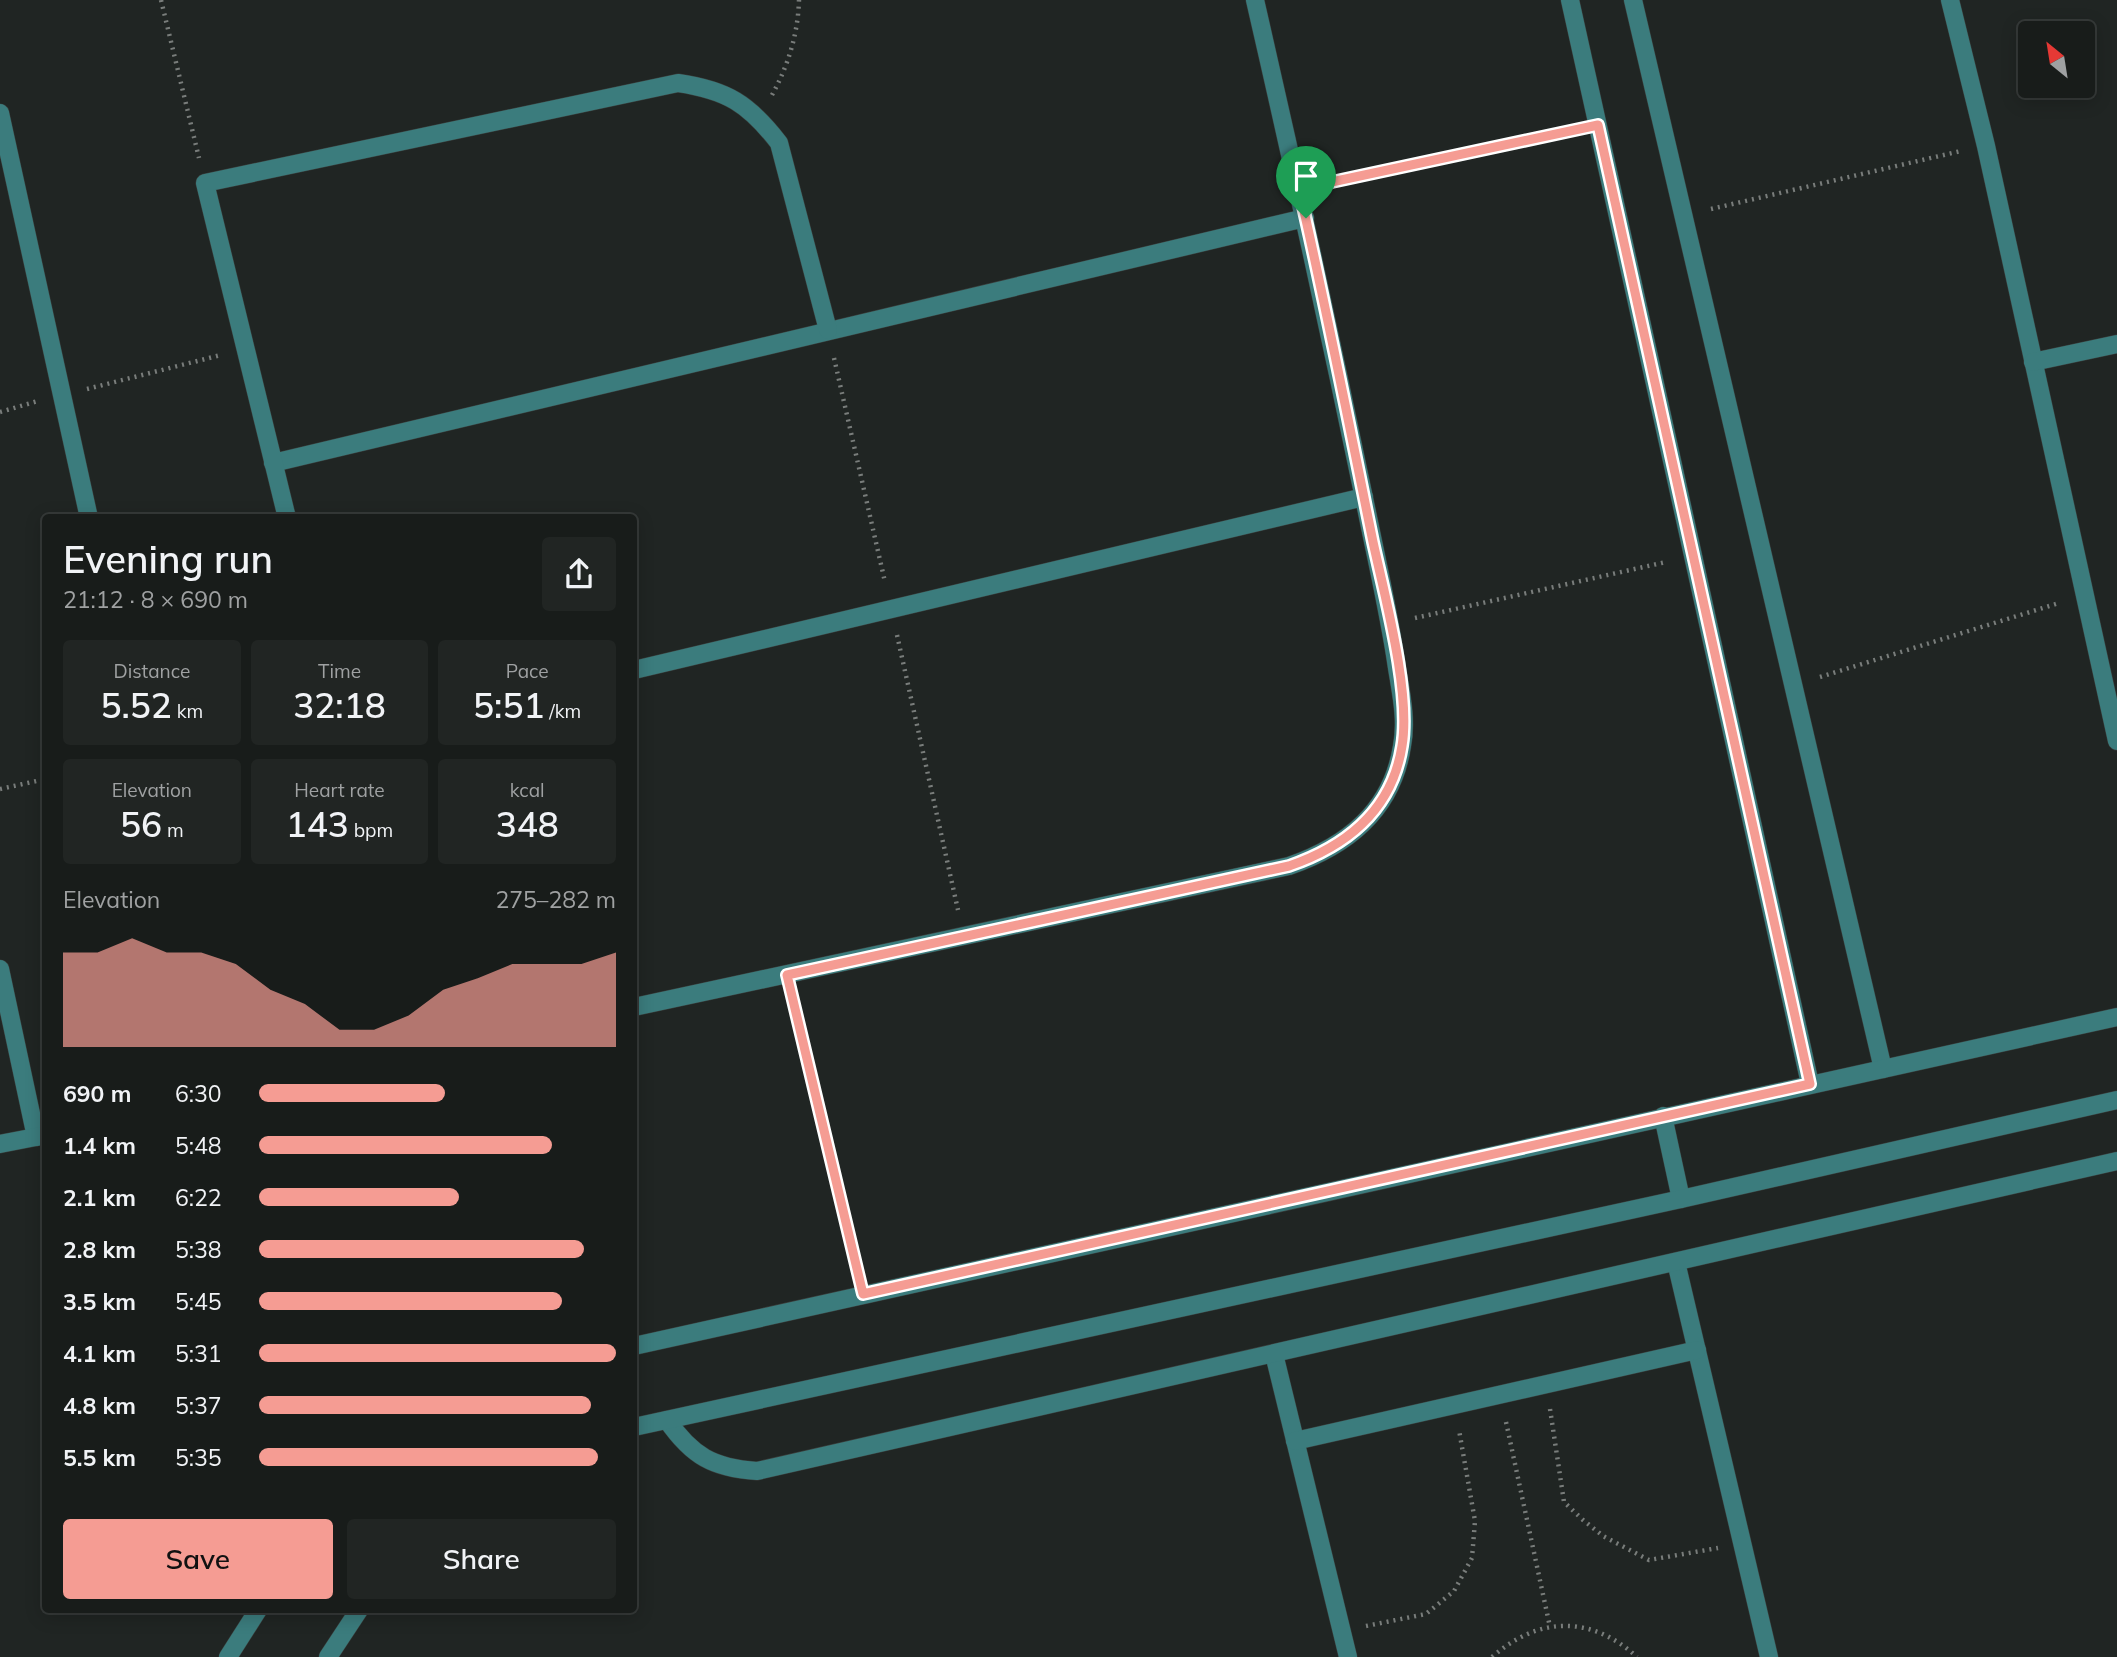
<!DOCTYPE html>
<meta charset="utf-8">
<style>
body{margin:0;font-family:Mulish,sans-serif;background:#212523;color:#f1f3f6;height:100vh;display:flex;flex-direction:column;font-size:26px;white-space:nowrap}
*{box-sizing:border-box;margin:0}
p{font-size:23px;color:#9fa1a2}
.icon{flex:none;width:38px;height:38px;fill:none;stroke:currentColor;stroke-width:2;stroke-linecap:round;stroke-linejoin:round}
.map{position:relative;flex:1;overflow:hidden}
.panel{position:absolute;left:42px;top:514px;width:595px;height:1099px;display:flex;flex-direction:column;background:#181c1a;border-radius:7px;box-shadow:0 4px 18px #0003,0 0 0 2px #363a39}
.panel>*{flex:none}
.needle{width:46px;rotate:330deg}
.controls{position:absolute;left:2018px;top:21px;display:grid;gap:14px}
.controls a{display:grid;place-items:center;width:77px;height:77px;border-radius:7px;background:#181c1a;box-shadow:0 4px 18px #0003,0 0 0 2px #363a39;font-size:35px}
.pin{position:absolute;display:grid;place-items:center;width:60px;height:60px;color:#fff;margin:-72px -30px;border-radius:50% 50% 50% 0;rotate:-45deg;box-shadow:0 0 7px #0007}
.pin .icon{rotate:45deg}
.round{display:grid;place-items:center;flex:none;width:74px;height:74px;border-radius:7px;background:#212523}
.headline{display:flex;align-items:center;justify-content:space-between;height:119px;padding:0 21px}
h1{font-size:38px;font-weight:600;line-height:52px}
.metrics{display:grid;grid-template-columns:repeat(3,1fr);gap:10px;height:119px;padding:7px 21px}
.metrics div{display:grid;align-content:center;border-radius:7px;background:#212523;text-align:center}
.metrics b{font-size:35px;font-weight:600}
.metrics small{font-size:19px;font-weight:400}
.metrics p{font-size:19px}
.chart{height:196px;padding:14px 21px}
.chart p{display:flex;justify-content:space-between}
.chart svg{width:100%;height:126px;margin-top:7px;fill:#f59c93;opacity:.7}
.button{display:flex;gap:14px;margin-top:auto;padding:14px 21px}
.button a{flex:1;height:80px;border-radius:7px;background:#f59c93;color:#111;font-size:28px;font-weight:600;line-height:80px;text-align:center}
.button a+a{background:#212523;color:#f1f3f6}
ul{padding:0 21px;list-style:none;font-size:23px}
li{display:grid;grid-template-columns:112px 84px 1fr;align-items:center;height:52px}
li i{height:18px;border-radius:9px;background:#f59c93}
.map>svg:first-child{display:block}
</style>
<div class="map">
<svg width="2117" height="1657" viewBox="0 0 2117 1657">
<rect width="100%" height="100%" fill="#202523"/>
<g fill="none" stroke-linecap="round" stroke-linejoin="round">
<defs>
<g id="minor">
<path d="M1570,0L1810,1084"/>
<path d="M1633,0L1883,1069"/>
<path d="M1950,0L1986,146L2117,741"/>
<path d="M0,113L89,518"/>
<path d="M2033,362L2117,344"/>
<path d="M273,463L1305,218"/>
<path d="M287,518L205,183L678,83C727,90 749,104 779,143L828,330"/>
<path d="M634,670L1364,497"/>
<path d="M0,969L36,1137"/>
<path d="M634,1007L1289,866C1347,846 1392,811 1402,746C1407,720 1401,693 1397,668C1390,619 1379,571 1369,522C1333,348 1295,174 1255,0"/>
<path d="M1663,1116L1681,1199"/>
<path d="M0,1144L46,1135"/>
<path d="M1676,1262L1769,1657"/>
<path d="M634,1346L2117,1017"/>
<path d="M1274,1354L1348,1657"/>
<path d="M667,1420C692,1456 713,1468 757,1471L2117,1161"/>
<path d="M634,1427L1681,1199L2117,1100"/>
<path d="M1295,1441L1697,1350"/>
<path d="M228,1657L258,1610"/>
<path d="M328,1657L359,1610"/>
</g>
</defs>
<!-- minor casing -->
<use href="#minor" stroke="#3a3f3d" stroke-width="19"/>
<!-- path -->
<g stroke="#797d7b" stroke-width="4.5" stroke-dasharray="2 5" stroke-linecap="butt">
<path d="M161,0L199,158"/>
<path d="M772,95C788,66 798,34 799,0"/>
<path d="M1325,184L1573,131"/>
<path d="M1711,209L1961,151"/>
<path d="M834,358L885,582"/>
<path d="M87,389L221,355"/>
<path d="M0,412L38,401"/>
<path d="M1415,618L1666,562"/>
<path d="M897,635L958,910"/>
<path d="M1820,677L2059,603"/>
<path d="M0,789L46,779"/>
<path d="M793,999L857,1270"/>
<path d="M1550,1409L1564,1502L1583,1520L1603,1536L1649,1560L1718,1548"/>
<path d="M1506,1422L1550,1627"/>
<path d="M1366,1626L1426,1614L1454,1591L1472,1558L1475,1521L1459,1430"/>
<path d="M1492,1657C1539,1616 1591,1615 1637,1657"/>
</g>
<!-- minor -->
<use href="#minor" stroke="#3b7c7d" stroke-width="18"/>
</g>
<g fill="none" stroke-linecap="round" stroke-linejoin="round">
<defs>
<path id="route" d="M1598,125L1810,1084L863,1294L787,975L1289,866C1347,846 1392,810 1402,746C1411,693 1385,597 1373,542C1349,424 1326,306 1299,189Z"/>
</defs>
<!-- route casing -->
<use href="#route" stroke="#fff" stroke-width="14"/>
<!-- route -->
<use href="#route" stroke="#f59c93" stroke-width="9"/>
</g>
</svg>
<div class="controls">
<a><svg class="needle" viewBox="-14 -14 28 28"><path d="M0-13l5 13h-10z" fill="#e53935"/><path d="M0 13l5-13h-10z" fill="#9fa1a2"/></svg></a>
</div>
<div class="pin" style="left:1306px;top:218px;background:#1e9e55"><svg class="icon" aria-label="arrive" viewBox="0 0 24 24"><path d="M6 21V4h12l-3 4 3 4H6"/></svg></div>
<section class="panel">
<div class="headline"><div><h1>Evening run</h1><p>21:12 · 8 × 690 m</p></div><a class="round"><svg class="icon" aria-label="share" viewBox="0 0 24 24"><path d="M12 15V3M7 8l5-5 5 5M5 13v7h14v-7"/></svg></a></div>
<div class="metrics">
<div><p>Distance</p><b>5.52<small> km</small></b></div>
<div><p>Time</p><b>32:18</b></div>
<div><p>Pace</p><b>5:51<small> /km</small></b></div>
</div>
<div class="metrics">
<div><p>Elevation</p><b>56<small> m</small></b></div>
<div><p>Heart rate</p><b>143<small> bpm</small></b></div>
<div><p>kcal</p><b>348</b></div>
</div>
<div class="chart"><p><span>Elevation</span>275–282 m</p>
<svg viewBox="0 0 160 44" preserveAspectRatio="none"><path d="M0 44V11L10 11L20 6L30 11L40 11L50 15L60 24L70 29L80 38L90 38L100 33L110 24L120 20L130 15L140 15L150 15L160 11V44z"/></svg>
</div>
<ul>
<li><b>690 m</b>6:30<i style="width:52%"></i></li>
<li><b>1.4 km</b>5:48<i style="width:82%"></i></li>
<li><b>2.1 km</b>6:22<i style="width:56%"></i></li>
<li><b>2.8 km</b>5:38<i style="width:91%"></i></li>
<li><b>3.5 km</b>5:45<i style="width:85%"></i></li>
<li><b>4.1 km</b>5:31<i style="width:100%"></i></li>
<li><b>4.8 km</b>5:37<i style="width:93%"></i></li>
<li><b>5.5 km</b>5:35<i style="width:95%"></i></li>
</ul>
<div class="button"><a>Save</a><a>Share</a></div>
</section>
</div>
